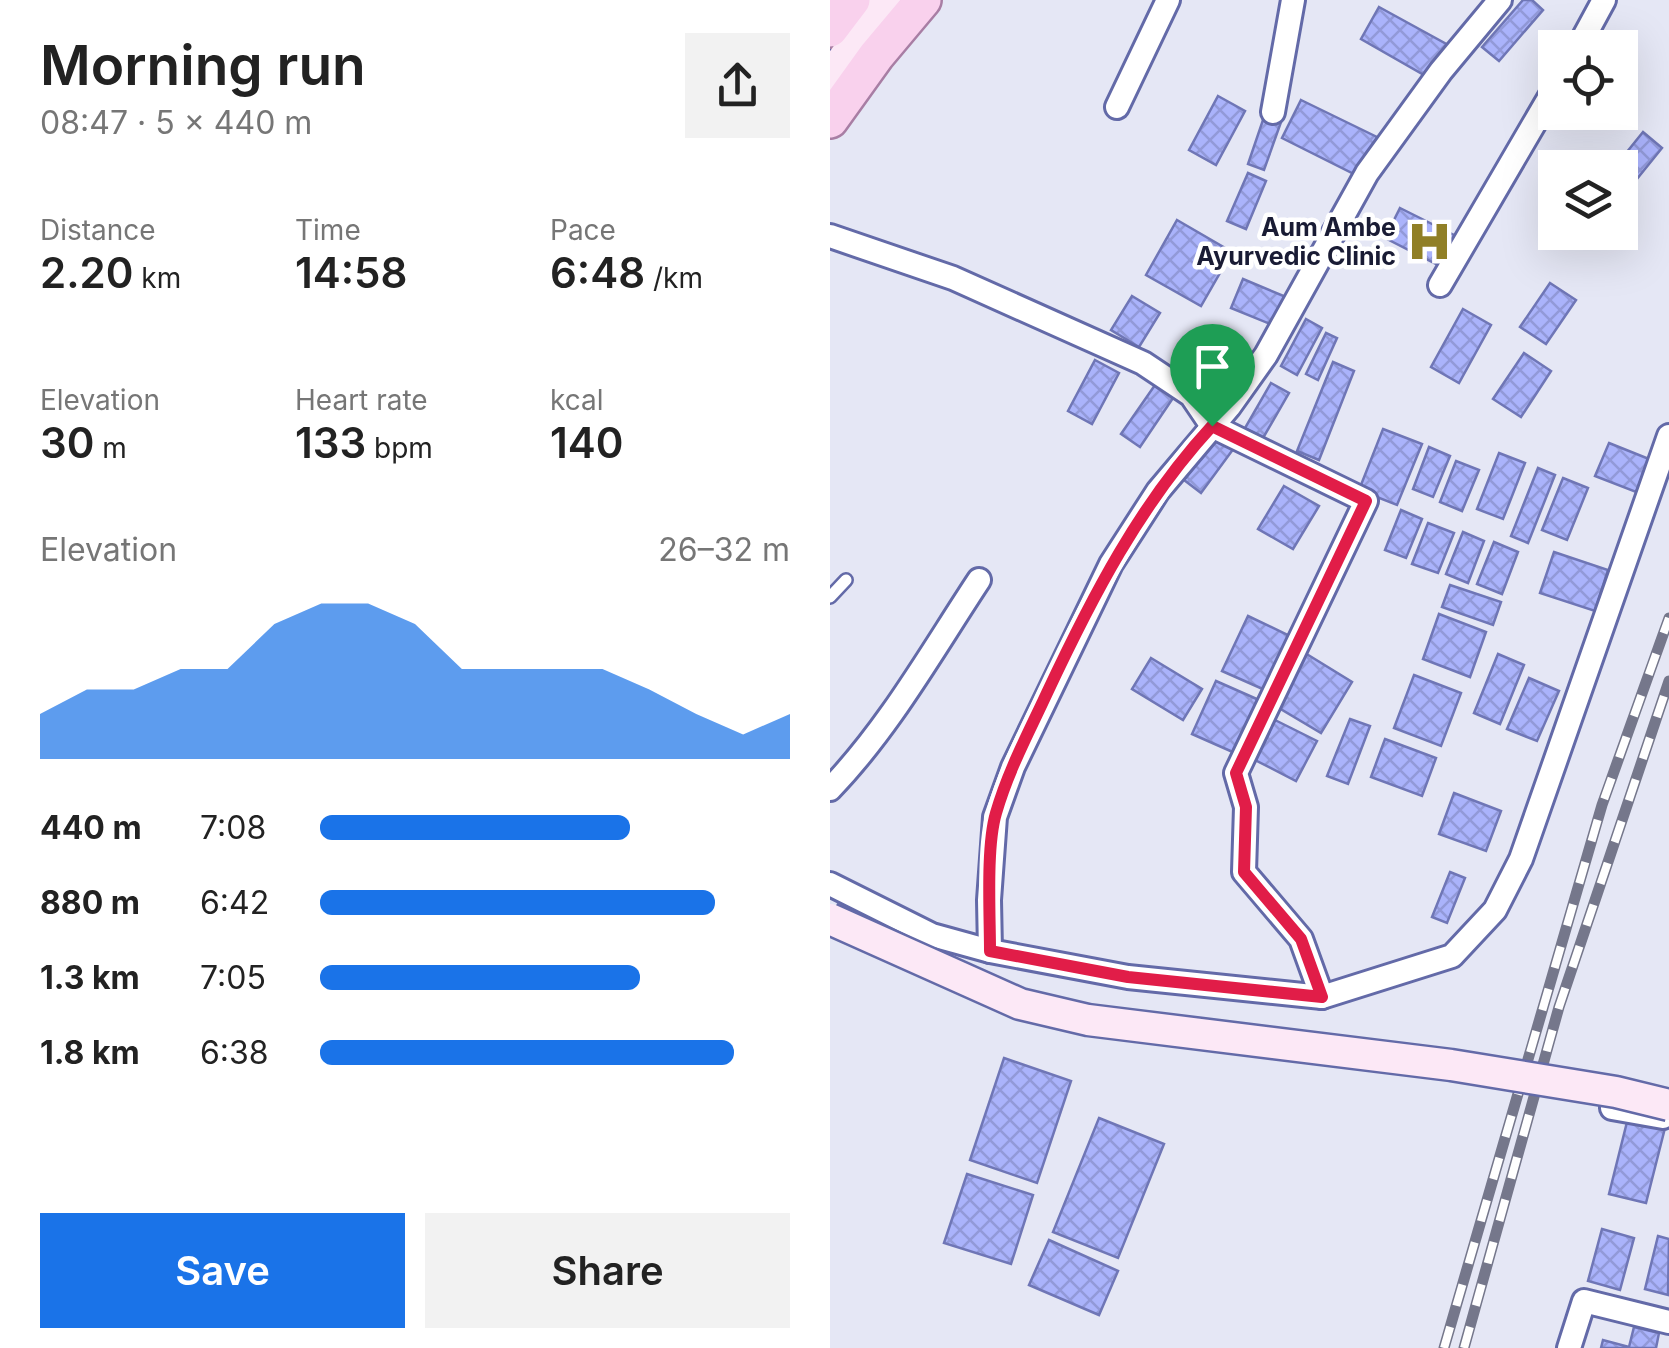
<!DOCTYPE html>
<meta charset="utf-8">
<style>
body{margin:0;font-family:Inter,sans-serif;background:#f2f2f2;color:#222;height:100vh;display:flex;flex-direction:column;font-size:38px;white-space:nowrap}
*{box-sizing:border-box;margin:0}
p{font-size:32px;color:#767676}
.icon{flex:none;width:55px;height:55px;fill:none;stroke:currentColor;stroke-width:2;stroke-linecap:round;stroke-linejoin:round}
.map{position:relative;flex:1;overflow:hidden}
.side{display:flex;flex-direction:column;background:#fff;width:830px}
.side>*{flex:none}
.tools{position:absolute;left:708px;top:30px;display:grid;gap:20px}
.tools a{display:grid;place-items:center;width:100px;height:100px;border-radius:0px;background:#fff;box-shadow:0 10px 40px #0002;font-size:50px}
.pin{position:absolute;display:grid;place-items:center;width:85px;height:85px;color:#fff;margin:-102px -42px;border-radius:50% 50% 50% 0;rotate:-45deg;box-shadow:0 0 10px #0007}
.pin .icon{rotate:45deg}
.round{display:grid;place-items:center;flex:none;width:105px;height:105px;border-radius:0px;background:#f2f2f2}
.summary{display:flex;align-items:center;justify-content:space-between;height:170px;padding:0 40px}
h1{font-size:55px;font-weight:600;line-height:75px}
.metrics{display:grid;grid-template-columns:repeat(3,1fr);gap:15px;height:170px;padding:10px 40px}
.metrics div{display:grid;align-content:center}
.metrics b{font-size:42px;font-weight:600}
.metrics small{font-size:28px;font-weight:400}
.metrics p{font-size:28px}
.chart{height:280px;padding:20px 40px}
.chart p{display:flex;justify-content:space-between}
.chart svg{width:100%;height:180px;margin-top:10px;fill:#1a73e8;opacity:.7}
.primary-button{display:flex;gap:20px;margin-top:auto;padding:20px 40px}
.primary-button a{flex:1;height:115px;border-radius:0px;background:#1a73e8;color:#fff;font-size:40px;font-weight:600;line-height:115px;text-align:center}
.primary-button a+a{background:#f2f2f2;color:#222}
ul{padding:0 40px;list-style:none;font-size:32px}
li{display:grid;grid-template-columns:160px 120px 1fr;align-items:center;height:75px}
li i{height:25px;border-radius:12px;background:#1a73e8}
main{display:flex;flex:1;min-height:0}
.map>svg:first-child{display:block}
</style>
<main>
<section class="side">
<div class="summary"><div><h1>Morning run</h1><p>08:47 · 5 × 440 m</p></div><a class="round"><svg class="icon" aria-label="share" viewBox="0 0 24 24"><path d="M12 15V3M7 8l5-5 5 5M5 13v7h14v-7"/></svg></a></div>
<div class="metrics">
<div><p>Distance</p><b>2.20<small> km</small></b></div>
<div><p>Time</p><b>14:58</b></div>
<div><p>Pace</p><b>6:48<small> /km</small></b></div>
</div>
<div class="metrics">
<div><p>Elevation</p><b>30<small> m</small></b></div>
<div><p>Heart rate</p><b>133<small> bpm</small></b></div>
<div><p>kcal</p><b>140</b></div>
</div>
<div class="chart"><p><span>Elevation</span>26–32 m</p>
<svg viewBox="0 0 160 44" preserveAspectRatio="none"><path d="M0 44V33L10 27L20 27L30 22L40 22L50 11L60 6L70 6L80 11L90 22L100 22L110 22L120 22L130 27L140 33L150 38L160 33V44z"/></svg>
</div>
<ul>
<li><b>440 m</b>7:08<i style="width:66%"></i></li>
<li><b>880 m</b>6:42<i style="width:84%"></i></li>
<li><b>1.3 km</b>7:05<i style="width:68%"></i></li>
<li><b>1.8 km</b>6:38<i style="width:88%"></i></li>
</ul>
<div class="primary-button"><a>Save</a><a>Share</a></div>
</section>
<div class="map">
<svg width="839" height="1348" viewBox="0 0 839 1348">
<defs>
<pattern id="building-cross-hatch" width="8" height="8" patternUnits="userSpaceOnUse" patternTransform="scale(2.5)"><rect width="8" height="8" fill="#aab3fb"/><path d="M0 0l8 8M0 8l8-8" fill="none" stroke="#9299d8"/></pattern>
</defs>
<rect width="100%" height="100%" fill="#e5e7f5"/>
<!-- building -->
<g fill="url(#building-cross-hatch)" stroke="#6f76b6" stroke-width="2.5">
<path d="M693,0H702L713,10L669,61L652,47Z"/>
<path d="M549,7L620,46L601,79L531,39Z"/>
<path d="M388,96L415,111L386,165L359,150Z"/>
<path d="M471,100L547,137L528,176L452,138Z"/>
<path d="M434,117L451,122L434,170L418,164Z"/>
<path d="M813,132L832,148L790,200V168H784Z"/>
<path d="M418,173L436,181L416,229L397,221Z"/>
<path d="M570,208L626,236L610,266L555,238Z"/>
<path d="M347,220L402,252L371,306L316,275Z"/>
<path d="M413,279L456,297L445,326L401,308Z"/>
<path d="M720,283L746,300L716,344L690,327Z"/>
<path d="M302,296L330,313L309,347L281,330Z"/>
<path d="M633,309L661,325L629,383L601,367Z"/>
<path d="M476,319L492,328L467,375L451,366Z"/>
<path d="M496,333L507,338L488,380L476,374Z"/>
<path d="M694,353L721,371L691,417L663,399Z"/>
<path d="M265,360L289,373L262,424L238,411Z"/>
<path d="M503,362L524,371L489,460L467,451Z"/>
<path d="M441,383L459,393L433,438L415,428Z"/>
<path d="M325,385L343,398L310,447L291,434Z"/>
<path d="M553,429L592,444L567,505L529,490Z"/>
<path d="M387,436L404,448L371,493L354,480Z"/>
<path d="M779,443L819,459L806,492L765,476Z"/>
<path d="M599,447L620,456L603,497L583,489Z"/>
<path d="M669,453L695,463L673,519L647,509Z"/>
<path d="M626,461L649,470L632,511L610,502Z"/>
<path d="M708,468L725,475L698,543L681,536Z"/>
<path d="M733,478L758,488L737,540L712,530Z"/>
<path d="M454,486L489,506L463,549L428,529Z"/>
<path d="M571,510L592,519L576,558L555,550Z"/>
<path d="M598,523L624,533L608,573L582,564Z"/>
<path d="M633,532L654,541L638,583L616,574Z"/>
<path d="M664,542L688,552L672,594L647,584Z"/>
<path d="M724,552L778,570L765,611L710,593Z"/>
<path d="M620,585L671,602L663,625L612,607Z"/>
<path d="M609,614L656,632L640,677L593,659Z"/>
<path d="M418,616L460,636L435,690L392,671Z"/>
<path d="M475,653L522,682L491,733L444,705Z"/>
<path d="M668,654L694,665L670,724L644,713Z"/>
<path d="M321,658L372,689L353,720L302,689Z"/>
<path d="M584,675L631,693L611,746L564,728Z"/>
<path d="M699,678L729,691L707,741L677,729Z"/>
<path d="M386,681L429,700L405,753L362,734Z"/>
<path d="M520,719L540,726L518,784L497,776Z"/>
<path d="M445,720L487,741L466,781L425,760Z"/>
<path d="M555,739L606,758L592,796L541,777Z"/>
<path d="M624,793L671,811L656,851L609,834Z"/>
<path d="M620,872L635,878L617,923L602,917Z"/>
<path d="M174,1058L241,1081L207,1183L140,1160Z"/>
<path d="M269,1118L334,1144L288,1258L223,1232Z"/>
<path d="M798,1118L835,1128L816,1203L779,1194Z"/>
<path d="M137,1174L203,1195L181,1264L114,1243Z"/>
<path d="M772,1229L804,1238L790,1290L758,1281Z"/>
<path d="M828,1236L839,1239L838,1295L815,1289Z"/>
<path d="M219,1240L288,1271L269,1315L199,1285Z"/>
<path d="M804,1327L829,1333L826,1348H771L773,1340L799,1347Z"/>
</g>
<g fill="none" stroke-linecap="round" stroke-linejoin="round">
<defs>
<path id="lane" d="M0,597L16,580"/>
<g id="street">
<path d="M748,48L774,0"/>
<path d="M287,107L338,0"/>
<path d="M443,112L463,0"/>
<path d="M0,236L123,278L313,363L361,395L382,426L536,501L406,773L416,807L414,872L471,939L492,997"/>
<path d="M610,285L725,88"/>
<path d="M0,789C59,728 102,651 149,580"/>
<path d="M0,884L102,935L160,951L298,977L492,997L622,956L665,910L691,859L839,436"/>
<path d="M160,951L159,900L165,817L183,767L281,564L328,491L399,407L436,355L537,173L611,71L670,0"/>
<path d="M782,1108L833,1117"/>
<path d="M739,1348L754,1301L839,1322"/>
</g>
<path id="secondary" d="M0,77L55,0"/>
<g id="primary">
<path d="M0,29L22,0"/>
<path d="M0,120L46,56L93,0"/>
</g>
</defs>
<!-- lane casing -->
<use href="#lane" stroke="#636aa8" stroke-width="16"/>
<!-- street casing -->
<use href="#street" stroke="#636aa8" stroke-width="28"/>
<!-- secondary casing -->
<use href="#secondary" stroke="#636aa8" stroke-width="35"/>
<!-- primary casing -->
<use href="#primary" stroke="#a87ea4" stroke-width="40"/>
<!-- lane -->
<use href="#lane" stroke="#fff" stroke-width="11"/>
<!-- street -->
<use href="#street" stroke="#fff" stroke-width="22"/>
<!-- secondary -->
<use href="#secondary" stroke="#fce8f6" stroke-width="30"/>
<!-- primary -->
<use href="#primary" stroke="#f9d1ed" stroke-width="35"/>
<defs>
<g id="rail">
<path d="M614,1348L772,805L839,618"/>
<path d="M634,1348L729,1007L839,681"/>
</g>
</defs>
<!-- rail casing -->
<use href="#rail" stroke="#75778b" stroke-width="11"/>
<!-- rail -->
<use href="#rail" stroke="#fff" stroke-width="8" stroke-dasharray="22" stroke-linecap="butt"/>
<defs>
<path id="secondary-bridge" d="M0,919L190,1004L258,1020L621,1065L786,1092L839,1105"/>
</defs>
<!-- secondary-bridge casing -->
<use href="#secondary-bridge" stroke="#636aa8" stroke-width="35" stroke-linecap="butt"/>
<!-- secondary-bridge -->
<use href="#secondary-bridge" stroke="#fce8f6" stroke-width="30"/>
</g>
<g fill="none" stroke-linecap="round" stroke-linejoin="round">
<defs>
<path id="route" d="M382,426L536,501L406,773L416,807L414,872L471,939L492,997L298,977L160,951C160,914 156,847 166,813C178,771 199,732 217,693C262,597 310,504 382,426Z"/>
</defs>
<!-- route casing -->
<use href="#route" stroke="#fff" stroke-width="20"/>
<!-- route -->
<use href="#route" stroke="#e11d48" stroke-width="12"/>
</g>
<!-- icons -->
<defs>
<symbol id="hospital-bare" viewBox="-9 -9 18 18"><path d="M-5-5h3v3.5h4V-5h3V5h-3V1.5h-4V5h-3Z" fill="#907f26" stroke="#fff" stroke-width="2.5" paint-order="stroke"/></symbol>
</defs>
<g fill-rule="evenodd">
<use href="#hospital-bare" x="568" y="210" width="63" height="63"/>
</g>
<g text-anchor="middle" stroke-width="9" stroke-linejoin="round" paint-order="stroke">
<!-- poi labels -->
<g font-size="25" font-weight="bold" fill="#191b34" stroke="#fff" text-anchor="end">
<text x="566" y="236">Aum Ambe<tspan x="566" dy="29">Ayurvedic Clinic</tspan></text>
</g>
</g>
</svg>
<div class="tools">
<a><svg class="icon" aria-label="locate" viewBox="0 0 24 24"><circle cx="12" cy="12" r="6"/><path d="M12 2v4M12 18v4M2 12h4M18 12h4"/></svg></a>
<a><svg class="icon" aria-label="layers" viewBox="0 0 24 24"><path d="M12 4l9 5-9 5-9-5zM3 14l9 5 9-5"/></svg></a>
</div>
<div class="pin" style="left:382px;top:426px;background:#1e9e55"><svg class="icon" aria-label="arrive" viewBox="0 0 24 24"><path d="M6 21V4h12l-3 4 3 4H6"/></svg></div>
</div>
</main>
